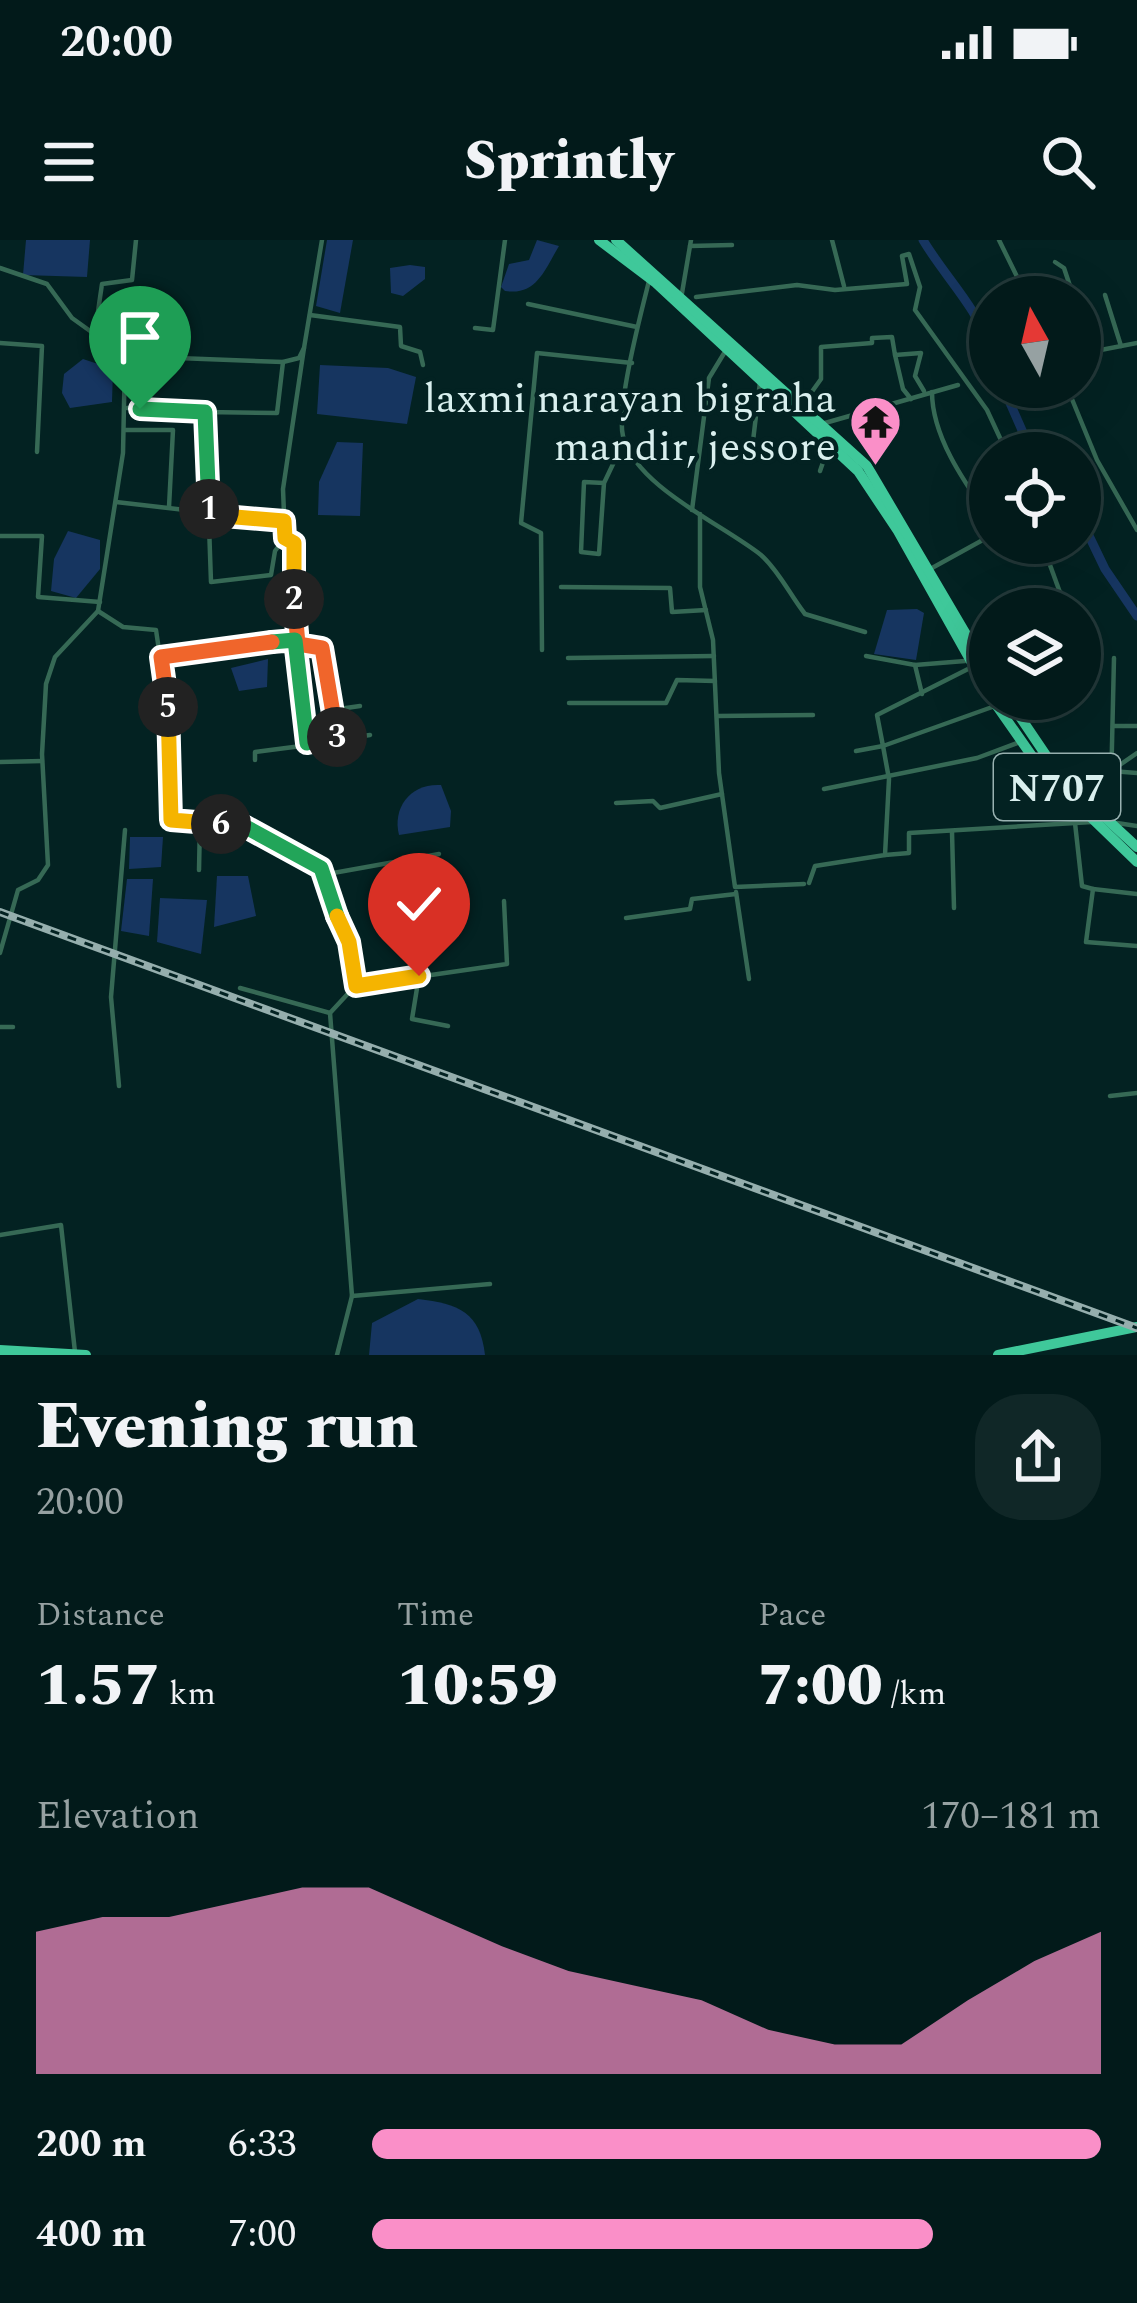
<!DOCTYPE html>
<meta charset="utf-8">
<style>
body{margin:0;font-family:Spectral,serif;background:#102727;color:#f1f3f6;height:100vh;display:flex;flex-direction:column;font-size:45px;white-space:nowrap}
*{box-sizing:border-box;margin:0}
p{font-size:39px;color:#96a1a2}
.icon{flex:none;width:66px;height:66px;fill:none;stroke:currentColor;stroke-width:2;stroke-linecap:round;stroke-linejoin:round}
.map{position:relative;height:1115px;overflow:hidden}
.panel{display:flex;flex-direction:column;background:#021a1a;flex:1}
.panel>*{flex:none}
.needle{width:78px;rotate:352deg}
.tools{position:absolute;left:969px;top:36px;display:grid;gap:24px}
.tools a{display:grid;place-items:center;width:132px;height:132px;border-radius:50%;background:#021a1a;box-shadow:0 12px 48px #0002,0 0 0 3px #233839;font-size:60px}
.pin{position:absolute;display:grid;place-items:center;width:102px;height:102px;color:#fff;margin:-123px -51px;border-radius:50% 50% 50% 0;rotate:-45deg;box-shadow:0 0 12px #0007}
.pin .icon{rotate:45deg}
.km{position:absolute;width:60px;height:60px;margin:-30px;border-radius:50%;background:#222;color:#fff;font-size:33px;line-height:60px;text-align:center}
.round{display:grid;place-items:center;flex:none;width:126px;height:126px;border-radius:48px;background:#102727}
.overview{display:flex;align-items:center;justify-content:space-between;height:204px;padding:0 36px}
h1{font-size:66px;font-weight:800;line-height:90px}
.figures{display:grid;grid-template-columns:repeat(3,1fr);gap:18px;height:204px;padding:12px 36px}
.figures div{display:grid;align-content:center}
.figures b{font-size:60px;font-weight:800}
.figures small{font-size:33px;font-weight:400}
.figures p{font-size:33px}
.chart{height:336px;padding:24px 36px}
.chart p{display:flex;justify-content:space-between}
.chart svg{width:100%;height:216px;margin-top:12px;fill:#fa8fc8;opacity:.7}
ul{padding:0 36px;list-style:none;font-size:39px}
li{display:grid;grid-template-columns:192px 144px 1fr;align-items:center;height:90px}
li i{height:30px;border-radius:15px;background:#fa8fc8}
.status{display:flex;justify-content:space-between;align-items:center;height:84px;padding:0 60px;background:#021a1a;direction:ltr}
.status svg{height:33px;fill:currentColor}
header{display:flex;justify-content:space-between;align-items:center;height:156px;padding:0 36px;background:#021a1a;font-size:54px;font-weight:800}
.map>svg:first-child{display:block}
</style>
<div class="status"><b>20:00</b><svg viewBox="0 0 49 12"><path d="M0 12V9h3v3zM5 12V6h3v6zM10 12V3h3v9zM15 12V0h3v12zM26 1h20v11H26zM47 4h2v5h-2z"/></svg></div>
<header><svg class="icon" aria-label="menu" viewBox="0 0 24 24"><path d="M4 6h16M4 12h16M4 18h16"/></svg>Sprintly<svg class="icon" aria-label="search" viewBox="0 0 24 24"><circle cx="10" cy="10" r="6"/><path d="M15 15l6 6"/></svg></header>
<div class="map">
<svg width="1137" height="1115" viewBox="0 0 1137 1115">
<rect width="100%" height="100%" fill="#032222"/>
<!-- water -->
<g fill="#163560">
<path d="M26,0H90L87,37L23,35Z"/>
<path d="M327,0H353L340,73L316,66Z"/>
<path d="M537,0L559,6C545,29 537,56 505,51L501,47L509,24L529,20Z"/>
<path d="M410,25L425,27V39L403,56L391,53L390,28Z"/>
<path d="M83,119L113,129L112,162L70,168L62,153L64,134Z"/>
<path d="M320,125L388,128L416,137L407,184L317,174Z"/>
<path d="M337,202L363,203L360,276L318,275L319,242Z"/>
<path d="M68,291L100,300V329L76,358L51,351L54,319Z"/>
<path d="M917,369L924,373L916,420L874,414L887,370Z"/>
<path d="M268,419L267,447L239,451L231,428Z"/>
<path d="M441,545L451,571L450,587L399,595C392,567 411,543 441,545Z"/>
<path d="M130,597H163L161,627L129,629Z"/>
<path d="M217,636H248L256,676L214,687Z"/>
<path d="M127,639H153L149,696L121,691Z"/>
<path d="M160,658L207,660L201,714L157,702Z"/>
<path d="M418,1059C459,1064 480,1072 485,1115H369L372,1083Z"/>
</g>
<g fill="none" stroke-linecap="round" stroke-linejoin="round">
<!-- river -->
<g stroke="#163560" stroke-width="9">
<path d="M923,0C945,37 977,67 990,108"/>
<path d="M1003,147L1032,213"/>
<path d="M1080,277L1105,329L1137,376"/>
</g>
<!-- minor -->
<g stroke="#366955" stroke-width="4.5">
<path d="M832,0L844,46"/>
<path d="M999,0L1027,57"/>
<path d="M690,6L732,5"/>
<path d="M0,28L47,44L72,78L125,116L283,122L299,118L304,108L322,0"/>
<path d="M649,41C641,73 616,167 623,196C636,247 722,284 761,315C779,331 790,355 805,374L865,392"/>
<path d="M1070,46L1075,57"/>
<path d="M682,53L691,0"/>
<path d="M1105,55L1121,106"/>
<path d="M696,57L797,45L835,50L907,44L902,16L909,14L920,47L915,70L987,170L1007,213"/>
<path d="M1039,57L1070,46L1064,28L1055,22"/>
<path d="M528,64L637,87"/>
<path d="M310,75L400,87L401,106L420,112L423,125"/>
<path d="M475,88L493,90L505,0"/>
<path d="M95,92L102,44L132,40L136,0"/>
<path d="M0,103L42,106L37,212"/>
<path d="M1080,114L1137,103"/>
<path d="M895,115L903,149L911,159"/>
<path d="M283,122L277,173L205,172L211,342L271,335L275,311L285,298L283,249L304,108"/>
<path d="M1067,147L1097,220L1137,290"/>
<path d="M932,152C932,197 965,243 990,279"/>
<path d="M801,167L821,139V107L872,103V98L892,97L895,115L921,113L915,136L924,151"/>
<path d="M127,168L205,172"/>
<path d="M825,183L958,145"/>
<path d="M125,190H173L169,267"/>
<path d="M753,201L760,142"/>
<path d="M820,231L829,205"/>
<path d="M604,243L584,242L581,312L599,314L604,243L624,201"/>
<path d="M973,247L986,241"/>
<path d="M116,262L281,281"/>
<path d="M692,270L709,138L726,110"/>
<path d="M700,274V347L713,400L719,533L735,647L804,644"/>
<path d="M0,296H42L38,357L100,362"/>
<path d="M285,298L294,303L296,399L300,406L322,408L340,515"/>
<path d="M1042,303L1066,369"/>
<path d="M932,328L990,296"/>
<path d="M561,347L670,348L672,372L706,370"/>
<path d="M1042,368V369"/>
<path d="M98,371L123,387L156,390L169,478L171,580L244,586L321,628C328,670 349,700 355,746L330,773L352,1056L490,1044"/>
<path d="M975,405L990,399"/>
<path d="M542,410L541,293L521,283L537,113L632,123"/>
<path d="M866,416L915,425L965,421"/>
<path d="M161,417L294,398L308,504L370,495"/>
<path d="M568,418L714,416"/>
<path d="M915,425L922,454"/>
<path d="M972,427L877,475L883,506L995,466"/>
<path d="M569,463H666L677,440L715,441"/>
<path d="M332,470L360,466"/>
<path d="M717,476L813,475"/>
<path d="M1113,486H1137"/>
<path d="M255,520V512L309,505"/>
<path d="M0,522L42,521"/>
<path d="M1111,531L1137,513"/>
<path d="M1111,531L1137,533"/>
<path d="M824,549L977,518L1020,502"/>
<path d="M616,563L653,561L660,568L722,554"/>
<path d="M1099,568L1111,548L1114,418"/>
<path d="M1075,583L1082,646L1093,649L1086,702L1137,706"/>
<path d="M1117,583L1137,586"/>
<path d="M952,592L954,668"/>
<path d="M885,615L909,613V593L1092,582"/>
<path d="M199,630L200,582"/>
<path d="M322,635L439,614"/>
<path d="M809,643L815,626L885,615L889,539L883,506L856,511"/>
<path d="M1093,649L1137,654"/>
<path d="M736,652L749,739"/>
<path d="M626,678L690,669L692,659L736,654"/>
<path d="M0,713L18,650L38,640L48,625L42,514L46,444L55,417L98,371L123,213L125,116"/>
<path d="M419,736L412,779L448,786"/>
<path d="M355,746L507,724L504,661"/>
<path d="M240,748L330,773"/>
<path d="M0,787H13"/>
<path d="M119,846L111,757L125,590"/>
<path d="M1110,856L1137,853"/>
<path d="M0,995L61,985L75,1112"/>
<path d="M337,1115L352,1056"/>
</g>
<!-- trunk -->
<g stroke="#3fc89a" stroke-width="10">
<path d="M599,0L656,43L858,231L898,291L990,455"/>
<path d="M616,0L867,226L990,435"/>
<path d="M992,459L1041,529L1137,622"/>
<path d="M1008,459L1060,536L1137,607"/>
<path d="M0,1110L86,1115"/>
<path d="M998,1115L1137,1087"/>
</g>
<defs>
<path id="rail" d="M0,672L1137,1088"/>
</defs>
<!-- rail casing -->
<use href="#rail" stroke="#95aead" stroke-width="8"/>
<!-- rail -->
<use href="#rail" stroke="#032222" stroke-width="3" stroke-dasharray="9" stroke-linecap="butt"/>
</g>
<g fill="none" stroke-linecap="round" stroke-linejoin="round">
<defs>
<path id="split-1" d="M140,169L205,172L209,269"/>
<path id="split-2" d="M209,269L224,276L284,281L285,298L294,303V359"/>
<path id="split-3" d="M294,359L298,404L322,408L337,497"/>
<path id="split-4" d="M272,402L295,400L307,503L337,497"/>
<path id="split-5" d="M168,467L161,417L272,402"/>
<path id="split-6" d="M168,467L171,580L221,584"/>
<path id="split-7" d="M221,584L244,586L321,628L337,676"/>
<path id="split-8" d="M337,676L349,702L356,746L419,736"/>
</defs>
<!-- split-1 casing -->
<use href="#split-1" stroke="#fff" stroke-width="24"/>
<!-- split-2 casing -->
<use href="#split-2" stroke="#fff" stroke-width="24"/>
<!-- split-3 casing -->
<use href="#split-3" stroke="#fff" stroke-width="24"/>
<!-- split-4 casing -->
<use href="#split-4" stroke="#fff" stroke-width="24"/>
<!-- split-5 casing -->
<use href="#split-5" stroke="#fff" stroke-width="24"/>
<!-- split-6 casing -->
<use href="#split-6" stroke="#fff" stroke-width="24"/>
<!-- split-7 casing -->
<use href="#split-7" stroke="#fff" stroke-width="24"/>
<!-- split-8 casing -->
<use href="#split-8" stroke="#fff" stroke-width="24"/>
<!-- split-1 -->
<use href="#split-1" stroke="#22a559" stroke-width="15"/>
<!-- split-2 -->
<use href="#split-2" stroke="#f5b400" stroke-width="15"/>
<!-- split-3 -->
<use href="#split-3" stroke="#f0652b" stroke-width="15"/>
<!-- split-4 -->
<use href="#split-4" stroke="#22a559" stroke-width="15"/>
<!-- split-5 -->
<use href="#split-5" stroke="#f0652b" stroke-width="15"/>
<!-- split-6 -->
<use href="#split-6" stroke="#f5b400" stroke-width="15"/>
<!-- split-7 -->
<use href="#split-7" stroke="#22a559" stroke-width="15"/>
<!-- split-8 -->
<use href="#split-8" stroke="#f5b400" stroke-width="15"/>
</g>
<!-- icons -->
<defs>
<symbol id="temple-pin" viewBox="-11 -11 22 30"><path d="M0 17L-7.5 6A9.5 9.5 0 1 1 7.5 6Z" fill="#fa8fc8" stroke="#032222"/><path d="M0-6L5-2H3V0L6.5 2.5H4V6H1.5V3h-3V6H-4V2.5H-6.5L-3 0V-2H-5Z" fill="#111"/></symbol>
</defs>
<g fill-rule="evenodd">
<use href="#temple-pin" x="846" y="152" width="59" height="81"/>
</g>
<g text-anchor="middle" stroke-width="9" stroke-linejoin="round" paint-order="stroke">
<!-- shield labels -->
<rect fill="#032222" stroke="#99b2b1" stroke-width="3" x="994" y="514" width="126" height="66" rx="9"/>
<g font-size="39" font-weight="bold" fill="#d9efee">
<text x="1057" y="561">N707</text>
</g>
<!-- poi labels -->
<g font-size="42" fill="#d9efee" stroke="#032222" text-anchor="end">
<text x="836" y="172">laxmi narayan bigraha<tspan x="836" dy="48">mandir, jessore</tspan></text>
</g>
</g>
</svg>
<div class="tools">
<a><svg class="needle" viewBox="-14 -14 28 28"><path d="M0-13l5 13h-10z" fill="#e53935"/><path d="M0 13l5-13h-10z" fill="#96a1a2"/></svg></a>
<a><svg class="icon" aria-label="locate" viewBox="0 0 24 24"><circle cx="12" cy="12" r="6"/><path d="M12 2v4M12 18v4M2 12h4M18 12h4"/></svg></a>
<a><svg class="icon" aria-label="layers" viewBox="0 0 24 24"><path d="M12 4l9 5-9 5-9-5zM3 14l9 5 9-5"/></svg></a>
</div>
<div class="pin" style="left:140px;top:169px;background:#1e9e55"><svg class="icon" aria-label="arrive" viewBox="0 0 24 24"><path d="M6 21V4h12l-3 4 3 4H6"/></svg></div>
<div class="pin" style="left:419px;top:736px;background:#d93025"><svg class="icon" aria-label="check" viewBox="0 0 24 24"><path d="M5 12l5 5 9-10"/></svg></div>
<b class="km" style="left:209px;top:269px">1</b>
<b class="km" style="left:294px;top:359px">2</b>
<b class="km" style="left:337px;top:497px">3</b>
<b class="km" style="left:168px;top:467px">5</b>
<b class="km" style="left:221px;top:584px">6</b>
</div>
<section class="panel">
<div class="overview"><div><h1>Evening run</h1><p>20:00</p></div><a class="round"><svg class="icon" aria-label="share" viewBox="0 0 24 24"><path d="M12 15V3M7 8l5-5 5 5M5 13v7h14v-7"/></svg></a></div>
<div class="figures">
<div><p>Distance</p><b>1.57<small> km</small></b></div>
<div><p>Time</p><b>10:59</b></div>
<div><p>Pace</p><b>7:00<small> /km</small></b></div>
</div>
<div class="chart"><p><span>Elevation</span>170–181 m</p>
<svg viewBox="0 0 160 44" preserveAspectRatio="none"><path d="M0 44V15L10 12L20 12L30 9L40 6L50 6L60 12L70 18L80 23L90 26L100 29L110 35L120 38L130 38L140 29L150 21L160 15V44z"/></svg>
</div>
<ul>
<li><b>200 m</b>6:33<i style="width:100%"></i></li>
<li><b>400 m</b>7:00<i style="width:77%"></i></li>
</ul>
</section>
